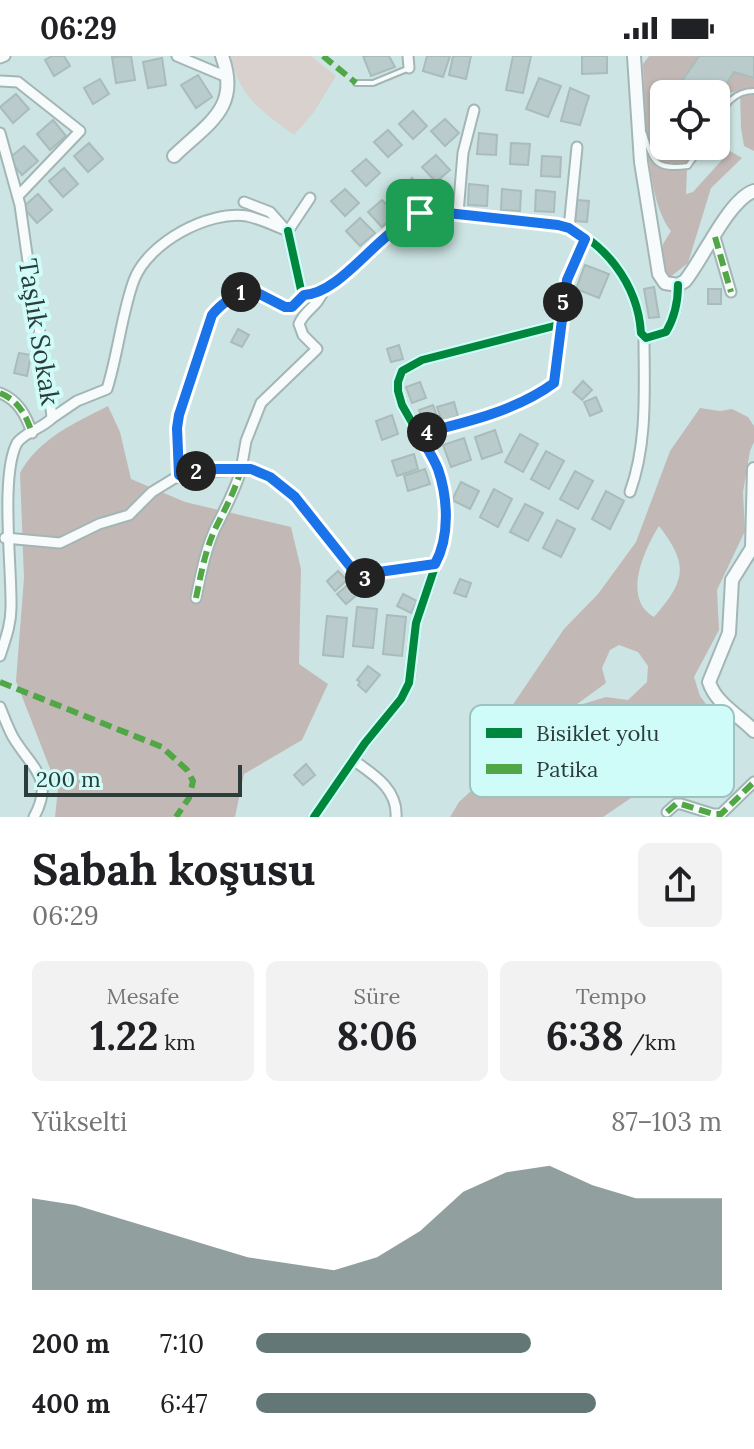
<!DOCTYPE html>
<html lang="tr">
<meta charset="utf-8">
<style>
body{margin:0;font-family:Lora,serif;background:#f2f2f2;color:#202124;height:100vh;display:flex;flex-direction:column;font-size:30px;white-space:nowrap}
*{box-sizing:border-box;margin:0}
p{font-size:26px;color:#757577}
.icon{flex:none;width:44px;height:44px;fill:none;stroke:currentColor;stroke-width:2;stroke-linecap:round;stroke-linejoin:round}
.map{position:relative;height:761px;overflow:hidden}
.panel{display:flex;flex-direction:column;background:#fff;flex:1}
.panel>*{flex:none}
.tools{position:absolute;left:650px;top:24px;display:grid;gap:16px}
.tools a{display:grid;place-items:center;width:80px;height:80px;border-radius:12px;background:#fff;box-shadow:0 2px 6px #0004;font-size:40px}
.scale{position:absolute;left:24px;bottom:20px;width:218px;box-sizing:border-box;padding-left:8px;border:4px solid #2b3c3b;border-top:0;font-size:22px;line-height:28px;white-space:nowrap;color:#2b3c3b;-webkit-text-stroke:6px #cffcf8;paint-order:stroke}
.pin{position:absolute;display:grid;place-items:center;width:68px;height:68px;color:#fff;margin:-34px;border-radius:16px;box-shadow:0 4px 12px #0006}
.km{position:absolute;width:40px;height:40px;margin:-20px;border-radius:50%;background:#222;color:#fff;font-size:22px;line-height:40px;text-align:center}
.round{display:grid;place-items:center;flex:none;width:84px;height:84px;border-radius:12px;background:#f2f2f2}
.head{display:flex;align-items:center;justify-content:space-between;height:136px;padding:0 32px}
h1{font-size:44px;font-weight:700;line-height:60px}
.figures{display:grid;grid-template-columns:repeat(3,1fr);gap:12px;height:136px;padding:8px 32px}
.figures div{display:grid;align-content:center;border-radius:12px;background:#f2f2f2;text-align:center}
.figures b{font-size:40px;font-weight:700}
.figures small{font-size:22px;font-weight:400}
.figures p{font-size:22px}
.chart{height:224px;padding:16px 32px}
.chart p{display:flex;justify-content:space-between}
.chart svg{width:100%;height:144px;margin-top:8px;fill:#637776;opacity:.7}
ul{padding:0 32px;list-style:none;font-size:26px}
li{display:grid;grid-template-columns:128px 96px 1fr;align-items:center;height:60px}
li i{height:20px;border-radius:10px;background:#637776}
.status{display:flex;justify-content:space-between;align-items:center;height:56px;padding:0 40px;background:#fff;direction:ltr}
.status svg{height:22px;fill:currentColor}
.map>svg:first-child{display:block}
</style>
<div class="status"><b>06:29</b><svg viewBox="0 0 49 12"><path d="M0 12V9h3v3zM5 12V6h3v6zM10 12V3h3v9zM15 12V0h3v12zM26 1h20v11H26zM47 4h2v5h-2z"/></svg></div>
<div class="map">
<svg width="754" height="761" viewBox="0 0 754 761">
<rect width="100%" height="100%" fill="#cce4e3"/>
<!-- green -->
<path fill="#d9d1ce" d="M231,0H311L336,20L314,56L294,79C262,55 239,42 231,0Z"/>
<!-- forest -->
<g fill="#c2b9b6" fill-rule="evenodd">
<path d="M649,0H754V95L744,90L741,72L740,35L716,39L664,38V90H688L686,138L693,136L730,95L742,102L711,132L688,207L669,222L660,209L663,188L671,175C645,143 645,50 643,8Z"/>
<path d="M108,350L120,376L131,423L185,446L291,471L301,513L299,608L328,628L302,684L244,718L235,761H55L58,733L16,625L24,522L20,417C39,382 75,367 108,350Z"/>
<path d="M700,352L720,355L732,353L748,361L754,370V386L750,395L743,436L745,475L717,534L719,574L694,621L700,640L717,663L698,687V702L675,721L652,722L631,742L603,761H450L459,746L486,721L488,694L512,650L564,573L598,538L636,486L670,395ZM659,470C689,509 686,524 654,561C621,543 645,492 659,470ZM619,589L638,596L648,610L647,626L628,644L606,641L573,651L606,627L602,612L610,594Z"/>
</g>
<!-- building -->
<g fill="#b9cccb" stroke="#a9bcbb" stroke-width="2">
<path d="M52,0H64L70,10L54,20L45,4Z"/>
<path d="M131,0L135,24L116,27L112,1Z"/>
<path d="M363,0H389L395,11L371,20Z"/>
<path d="M427,0H450L443,21L423,15Z"/>
<path d="M453,0H471L466,23L449,19Z"/>
<path d="M513,0H531L523,37L506,34Z"/>
<path d="M582,0H607V17L582,18Z"/>
<path d="M699,0H754V22L734,16L716,45V38H676L674,37Z"/>
<path d="M162,2L166,29L148,32L143,6Z"/>
<path d="M198,19L212,41L196,52L181,29Z"/>
<path d="M539,22L561,30L548,61L526,53Z"/>
<path d="M100,23L109,38L93,48L84,32Z"/>
<path d="M570,32L589,40L580,69L561,65Z"/>
<path d="M16,38L29,53L13,67L0,51Z"/>
<path d="M413,55L427,70L413,83L399,68Z"/>
<path d="M445,63L459,77L445,90L431,75Z"/>
<path d="M53,64L66,80L50,94L37,78Z"/>
<path d="M388,74L402,89L388,101L374,86Z"/>
<path d="M479,77L497,79L496,99L477,98Z"/>
<path d="M89,87L103,103L88,116L74,100Z"/>
<path d="M511,87L530,88L528,109L510,108Z"/>
<path d="M24,90L38,105L22,119L8,103Z"/>
<path d="M436,99L450,114L436,126L422,111Z"/>
<path d="M542,100L561,101L560,121L541,120Z"/>
<path d="M366,103L380,117L366,130L352,115Z"/>
<path d="M64,112L78,128L63,141L49,125Z"/>
<path d="M412,122L426,137L412,149L398,134Z"/>
<path d="M469,128L488,130L487,150L468,149Z"/>
<path d="M345,133L359,147L345,160L331,145Z"/>
<path d="M502,133L521,135L520,155L501,154Z"/>
<path d="M536,134L555,136L554,156L535,155Z"/>
<path d="M38,138L52,154L37,167L23,151Z"/>
<path d="M382,144L396,158L382,171L368,156Z"/>
<path d="M577,144L589,145L587,166L575,165Z"/>
<path d="M360,162L375,177L360,190L346,175Z"/>
<path d="M585,209L609,218L599,242L576,233Z"/>
<path d="M654,231L659,261L649,262L644,233Z"/>
<rect x="708" y="233" width="13" height="15"/>
<path d="M238,273L249,279L242,291L231,286Z"/>
<path d="M399,289L403,303L391,306L387,293Z"/>
<path d="M19,297L31,299L27,320L14,317Z"/>
<path d="M583,325L592,334L582,344L573,336Z"/>
<path d="M420,326L426,342L412,347L406,331Z"/>
<path d="M596,341L602,355L590,360L584,346Z"/>
<path d="M454,346L458,360L442,365L437,351Z"/>
<path d="M433,349L439,365L425,370L419,354Z"/>
<path d="M392,359L398,378L382,384L376,365Z"/>
<path d="M495,374L502,396L482,403L475,381Z"/>
<path d="M520,378L538,388L523,416L505,406Z"/>
<path d="M464,382L471,404L451,411L443,389Z"/>
<path d="M546,395L564,405L549,433L531,423Z"/>
<path d="M414,398L418,413L397,420L392,405Z"/>
<path d="M425,413L430,428L408,435L404,420Z"/>
<path d="M575,415L593,425L578,453L560,443Z"/>
<path d="M461,426L479,435L470,453L452,444Z"/>
<path d="M494,433L512,443L498,471L480,461Z"/>
<path d="M606,435L624,445L610,473L592,463Z"/>
<path d="M525,448L543,457L528,485L510,476Z"/>
<path d="M557,464L575,473L561,501L543,492Z"/>
<path d="M338,515L347,524L335,535L327,525Z"/>
<path d="M460,523L471,527L466,541L454,537Z"/>
<path d="M349,528L358,538L346,548L337,538Z"/>
<path d="M403,538L417,545L411,557L397,550Z"/>
<path d="M357,551L377,553L373,592L353,590Z"/>
<path d="M387,559L406,561L402,600L383,598Z"/>
<path d="M327,560L347,562L343,601L323,599Z"/>
<path d="M368,610L380,619L366,636L358,629L360,626L357,624Z"/>
<path d="M306,708L315,719L303,729L294,719Z"/>
</g>
<g fill="none" stroke-linecap="round" stroke-linejoin="round">
<defs>
<g id="lane">
<path d="M356,27H373L407,13"/>
<path d="M716,65C725,49 734,35 754,35"/>
<path d="M644,78C653,107 656,114 688,110L702,90"/>
</g>
<g id="street">
<path d="M177,0L227,21"/>
<path d="M408,0L409,12"/>
<path d="M0,2L5,0"/>
<path d="M0,25L18,26L80,75L18,140"/>
<path d="M0,77L20,149L35,255C42,272 39,288 41,306C44,325 51,343 52,362C43,372 25,376 17,387C0,419 12,512 11,552C11,569 5,584 0,600"/>
<path d="M244,146L270,156L285,173"/>
<path d="M458,157L463,97L474,54"/>
<path d="M569,172L577,91"/>
<path d="M288,175L301,234L304,239C345,236 382,167 429,155L558,169C604,182 638,229 641,277L646,282L666,276C675,261 678,246 678,229"/>
<path d="M288,175L310,142"/>
<path d="M715,181L731,236"/>
<path d="M0,337C18,344 26,359 32,377"/>
<path d="M52,362L77,345L107,333C118,298 122,256 134,224C148,187 208,154 247,160C261,163 275,170 288,175"/>
<path d="M419,378C464,367 516,355 554,327L562,268"/>
<path d="M179,419L177,372L179,359L212,259L244,234L260,237L285,251L298,247L304,239"/>
<path d="M630,436C648,386 644,332 644,280"/>
<path d="M5,482L60,487L99,468L129,459L152,436L183,417L241,414L246,385L261,347L317,293L303,279L299,268C305,253 318,252 325,231"/>
<path d="M196,542C201,518 205,495 215,473C225,453 235,435 241,414C286,411 335,492 361,524L379,516L435,508"/>
<path d="M0,651C4,661 8,672 13,681C32,713 55,722 34,761"/>
<path d="M353,704C373,718 398,733 396,761"/>
<path d="M667,756L676,748H681L713,758H721L754,726"/>
<path d="M314,761L365,687L401,643L409,627L416,567L446,478L443,434L438,412L402,349L398,335V326L402,315L422,304L562,268L567,224L585,183"/>
</g>
<g id="secondary">
<path d="M634,0L641,106L659,218L665,227L678,229L685,225C703,203 729,143 754,135"/>
<path d="M174,100C208,67 241,52 222,0"/>
<path d="M754,413L752,492L732,524L729,577L709,626C716,648 739,659 754,675"/>
</g>
</defs>
<!-- lane casing -->
<use href="#lane" stroke="#a3b6b5" stroke-width="8"/>
<!-- street casing -->
<use href="#street" stroke="#a3b6b5" stroke-width="13"/>
<!-- secondary casing -->
<use href="#secondary" stroke="#a3b6b5" stroke-width="16"/>
<!-- lane -->
<use href="#lane" stroke="#f7fbfb" stroke-width="4"/>
<!-- street -->
<use href="#street" stroke="#f7fbfb" stroke-width="9"/>
<!-- secondary -->
<use href="#secondary" stroke="#f7fbfb" stroke-width="12"/>
<!-- quiet -->
<g stroke="#51a645" stroke-width="6" stroke-dasharray="12 6" stroke-linecap="butt">
<path d="M323,0L356,27"/>
<path d="M715,181L731,236"/>
<path d="M0,337C18,344 26,359 32,377"/>
<path d="M196,542C201,518 205,495 215,473C225,453 235,435 241,414"/>
<path d="M0,626L162,691L187,714L193,725L189,742L176,761"/>
<path d="M667,756L676,748H681L713,758H721L754,726"/>
</g>
<defs>
<g id="cycleway">
<path d="M288,175L301,234L304,239C345,236 382,167 429,155L558,169C604,182 638,229 641,277L646,282L666,276C675,261 678,246 678,229"/>
<path d="M314,761L365,687L401,643L409,627L416,567L446,478L443,434L438,412L402,349L398,335V326L402,315L422,304L562,268L567,224L585,183"/>
</g>
</defs>
<!-- cycleway casing -->
<use href="#cycleway" stroke="#cffcf8" stroke-width="13"/>
<!-- cycleway -->
<use href="#cycleway" stroke="#00873e" stroke-width="8"/>
</g>
<g fill="none" stroke-linecap="round" stroke-linejoin="round">
<defs>
<path id="route" d="M429,155L558,169L569,172L585,183L567,224L554,327C516,355 464,367 419,378C425,389 433,401 438,413C448,442 450,481 435,508L379,516L361,524L295,441L270,421L251,413H213L179,419L177,372L179,359L212,259C220,249 237,236 250,233L285,251H292L304,239C345,237 383,166 429,155Z"/>
</defs>
<!-- route casing -->
<use href="#route" stroke="#fff" stroke-width="16"/>
<!-- route -->
<use href="#route" stroke="#1a73e8" stroke-width="10"/>
</g>
<g text-anchor="middle" stroke-width="8" stroke-linejoin="round" paint-order="stroke">
<!-- street labels -->
<g font-size="26" fill="#2b3c3b" stroke="#cffcf8">
<text transform="translate(39 276) rotate(81)" y="9">Taşlık Sokak</text>
</g>
</g>
<!-- legend -->
<rect x="470" y="649" width="264" height="92" rx="12" fill="#cffcf8" stroke="#9ec2bf" stroke-width="2"/>
<rect x="486" y="672" width="36" height="10" fill="#00873e"/>
<rect x="486" y="708" width="36" height="10" fill="#51a645"/>
<g font-size="22" fill="#2b3c3b">
<text x="536" y="685">Bisiklet yolu</text>
<text x="536" y="721">Patika</text>
</g>
</svg>
<div class="tools">
<a><svg class="icon" aria-label="locate" viewBox="0 0 24 24"><circle cx="12" cy="12" r="6"/><path d="M12 2v4M12 18v4M2 12h4M18 12h4"/></svg></a>
</div>
<div class="scale">200 m</div>
<div class="pin" style="left:420px;top:157px;background:#1e9e55"><svg class="icon" aria-label="arrive" viewBox="0 0 24 24"><path d="M6 21V4h12l-3 4 3 4H6"/></svg></div>
<b class="km" style="left:241px;top:236px">1</b>
<b class="km" style="left:196px;top:415px">2</b>
<b class="km" style="left:365px;top:522px">3</b>
<b class="km" style="left:427px;top:376px">4</b>
<b class="km" style="left:563px;top:246px">5</b>
</div>
<section class="panel">
<div class="head"><div><h1>Sabah koşusu</h1><p>06:29</p></div><a class="round"><svg class="icon" aria-label="share" viewBox="0 0 24 24"><path d="M12 15V3M7 8l5-5 5 5M5 13v7h14v-7"/></svg></a></div>
<div class="figures">
<div><p>Mesafe</p><b>1.22<small> km</small></b></div>
<div><p>Süre</p><b>8:06</b></div>
<div><p>Tempo</p><b>6:38<small> /km</small></b></div>
</div>
<div class="chart"><p><span>Yükselti</span>87–103 m</p>
<svg viewBox="0 0 160 44" preserveAspectRatio="none"><path d="M0 44V16L10 18L20 22L30 26L40 30L50 34L60 36L70 38L80 34L90 26L100 14L110 8L120 6L130 12L140 16L150 16L160 16V44z"/></svg>
</div>
<ul>
<li><b>200 m</b>7:10<i style="width:59%"></i></li>
<li><b>400 m</b>6:47<i style="width:73%"></i></li>
</ul>
</section>
